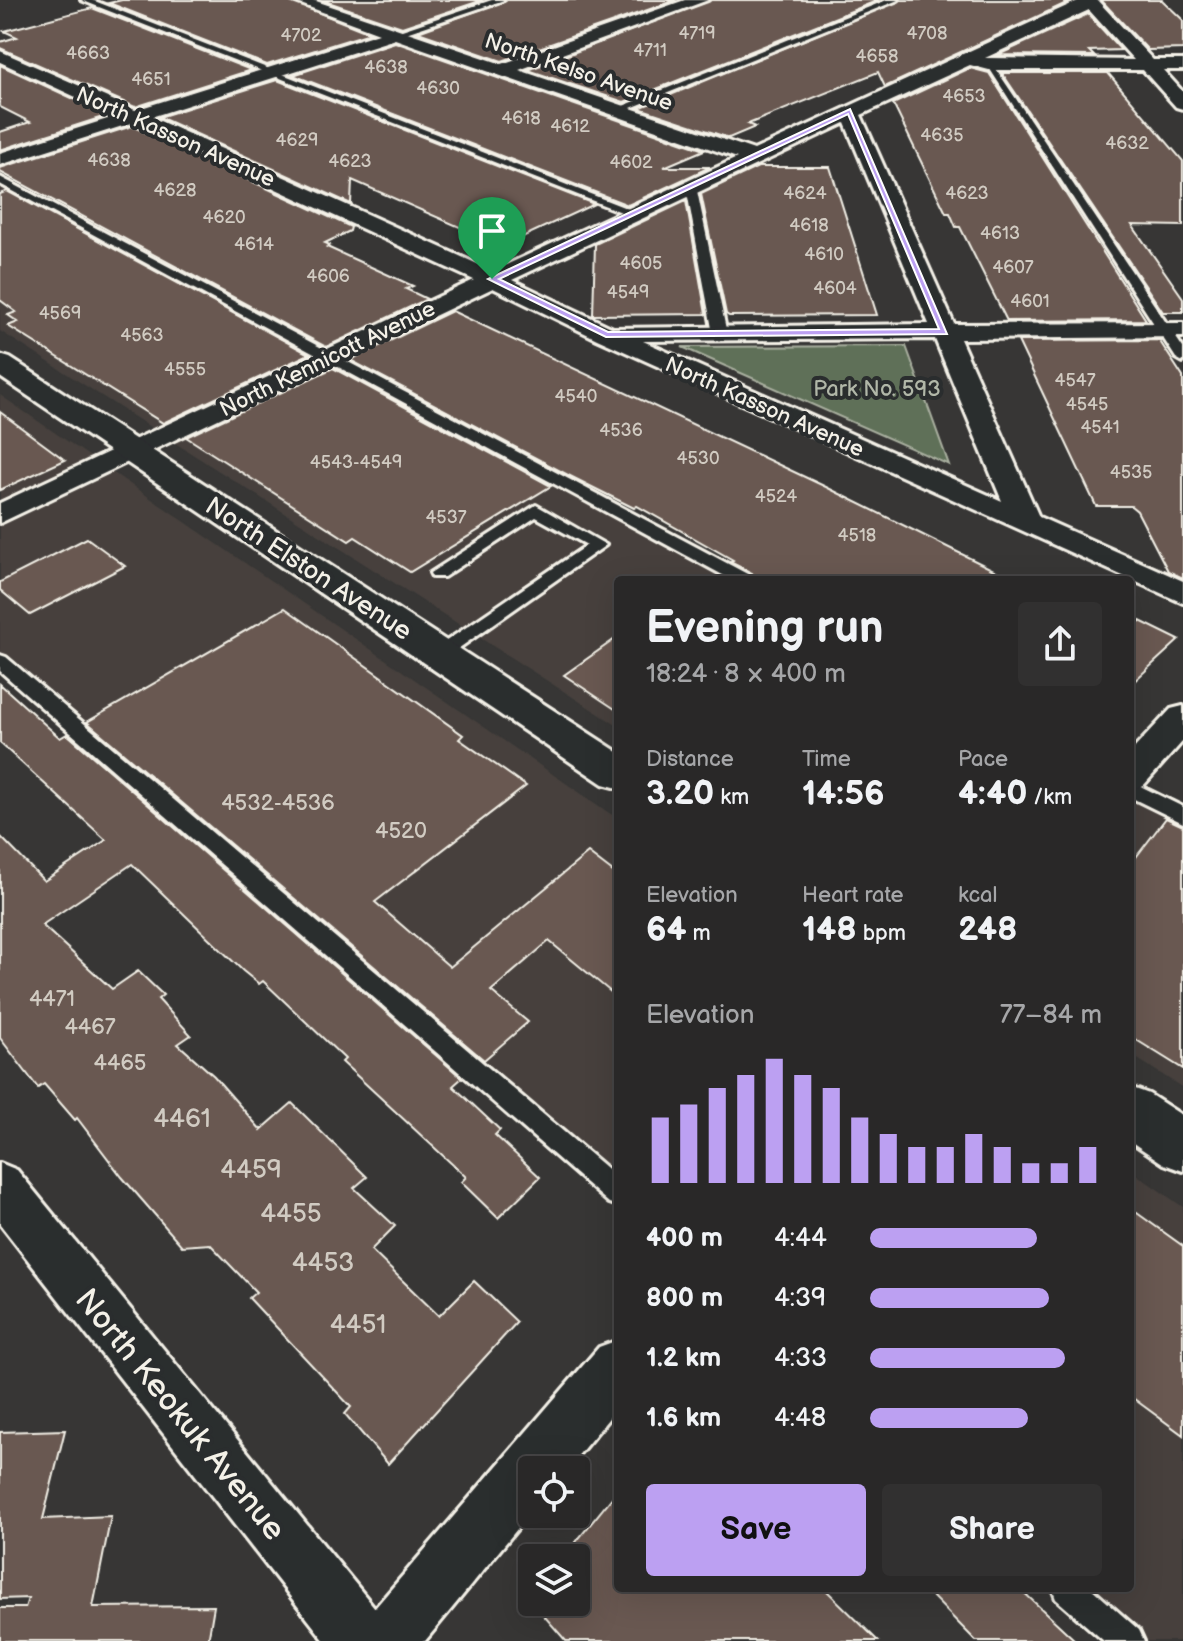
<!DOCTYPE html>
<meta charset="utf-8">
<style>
body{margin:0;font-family:"Balsamiq Sans",sans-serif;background:#313030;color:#f1f3f6;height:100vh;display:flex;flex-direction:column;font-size:30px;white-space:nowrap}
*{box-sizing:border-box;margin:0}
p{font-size:26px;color:#a5a6a8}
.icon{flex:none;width:44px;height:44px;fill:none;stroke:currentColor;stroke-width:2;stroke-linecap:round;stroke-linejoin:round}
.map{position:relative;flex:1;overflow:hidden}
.drawer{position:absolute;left:614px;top:576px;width:520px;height:1016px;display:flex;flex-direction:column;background:#292828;border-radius:8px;box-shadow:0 8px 32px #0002,0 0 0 2px #454445}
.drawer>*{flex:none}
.controls{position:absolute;left:518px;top:1456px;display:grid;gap:16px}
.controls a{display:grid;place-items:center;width:72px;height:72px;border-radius:8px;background:#292828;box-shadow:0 8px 32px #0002,0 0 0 2px #454445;font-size:40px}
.pin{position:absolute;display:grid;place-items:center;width:68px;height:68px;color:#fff;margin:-82px -34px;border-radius:50% 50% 50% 0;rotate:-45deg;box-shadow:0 0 8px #0007}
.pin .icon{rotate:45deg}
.round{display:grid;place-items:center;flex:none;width:84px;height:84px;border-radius:8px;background:#313030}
.headline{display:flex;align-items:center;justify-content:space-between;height:136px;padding:0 32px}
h1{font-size:44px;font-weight:600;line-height:60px}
.stats{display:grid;grid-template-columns:repeat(3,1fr);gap:12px;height:136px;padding:8px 32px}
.stats div{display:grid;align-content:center}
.stats b{font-size:34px;font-weight:600}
.stats small{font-size:22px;font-weight:400}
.stats p{font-size:22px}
.chart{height:224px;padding:16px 32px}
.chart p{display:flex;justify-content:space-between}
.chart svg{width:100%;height:144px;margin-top:8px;stroke:#bca0f2;stroke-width:6}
.primary-button{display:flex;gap:16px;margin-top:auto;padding:16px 32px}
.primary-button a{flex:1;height:92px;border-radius:8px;background:#bca0f2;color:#111;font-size:32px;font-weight:600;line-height:92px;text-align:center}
.primary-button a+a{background:#313030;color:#f1f3f6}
ul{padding:0 32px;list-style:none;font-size:26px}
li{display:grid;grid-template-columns:128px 96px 1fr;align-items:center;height:60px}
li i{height:20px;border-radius:10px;background:#bca0f2}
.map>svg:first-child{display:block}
</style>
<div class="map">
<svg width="1183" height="1641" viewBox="0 0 1183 1641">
<rect width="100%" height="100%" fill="#373635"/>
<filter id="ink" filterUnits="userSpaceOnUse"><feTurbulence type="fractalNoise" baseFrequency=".0125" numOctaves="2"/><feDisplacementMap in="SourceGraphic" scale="16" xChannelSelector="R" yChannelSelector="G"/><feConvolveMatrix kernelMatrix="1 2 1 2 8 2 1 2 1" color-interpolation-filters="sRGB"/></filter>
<g filter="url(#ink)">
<!-- built -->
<g fill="#46403d">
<path d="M0,178L754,580H618V726L0,331Z"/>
<path d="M0,395L618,819V1196L0,659Z"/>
<path d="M1130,781L1183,809V1088L1130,1054Z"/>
<path d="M1130,1170L1183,1207V1641H1130L1069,1588H1130Z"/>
</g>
<!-- green -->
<path fill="#5f7059" stroke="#aab0a0" stroke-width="2" d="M906,346L949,465L682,347Z"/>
<!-- building -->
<g fill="#695951" stroke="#f4f1e8" stroke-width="2">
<path d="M122,0H287L370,33L267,65L109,3Z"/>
<path d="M322,0H483L402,27Z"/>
<path d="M507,0H676L502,61L418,32Z"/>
<path d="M711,0H879L624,102L528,70Z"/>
<path d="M901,0H1073L885,87L878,72L748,124L755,127L729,138L639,108Z"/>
<path d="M1101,0H1162L1183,20V49L1148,50Z"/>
<path d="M92,8L251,70L135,107L0,48V42L17,37L4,31Z"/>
<path d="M1088,14L1121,50L1089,51L1094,56L998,55Z"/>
<path d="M395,42L704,150L664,167H710L628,205L293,75Z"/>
<path d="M0,65L109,115L0,150V132L30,122L0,107Z"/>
<path d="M970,68L989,73L1146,320L1007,321L960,227H956L950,213H946L893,104Z"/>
<path d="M1002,73H1108L1183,161V226L1132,225L1183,298V312H1163Z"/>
<path d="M277,80L594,204L503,246L352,180L351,204L159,117Z"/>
<path d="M132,126L351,227L350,231L325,243L330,245L327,247L413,286L406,289L427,299L326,347L0,172V168Z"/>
<path d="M758,167H830L877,315L729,316L726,314L701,194Z"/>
<path d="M7,191L309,354L163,423L8,326L18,322L8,315L16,312L0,300V194Z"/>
<path d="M686,201L706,314L593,315L595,244Z"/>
<path d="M452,311L826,487L1014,580H756L752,573L730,562L733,560L637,506L634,508L568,475L350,360Z"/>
<path d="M1159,340L1183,377V578L1168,571L1137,511L1131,506H1096L1018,341Z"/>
<path d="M333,368L551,486L410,572L355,537L349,541L186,437Z"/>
<path d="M0,412L65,460L0,490Z"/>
<path d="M87,538L125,566L30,615L0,590V582Z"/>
<path d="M285,608L463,735L459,739L526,786L375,902L450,967L588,853L618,876V998L549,941L491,991L528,1022L484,1060L87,722Z"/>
<path d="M1130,616L1179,640L1130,685Z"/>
<path d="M618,637V711L564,675Z"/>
<path d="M0,684L60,738L67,734L462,1078L453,1086L500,1130L495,1135L540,1177L498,1218L461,1182L466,1177L342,1062L345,1059L263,981L259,984L243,971L132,864L42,925L112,989L138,971L163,995L158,999L191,1035L178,1044L214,1076L261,1130L292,1103L367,1177L354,1188L395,1226L371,1250L439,1316L474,1281L517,1322L388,1464L345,1414L351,1407L249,1298L256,1292L210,1244L182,1246L122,1177L77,1118L75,1120L44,1084L38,1088L0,1038V836L44,881L106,840L0,743Z"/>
<path d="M1166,818L1183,826V1069L1130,1036V865Z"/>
<path d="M1130,1208L1183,1246V1435L1130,1396Z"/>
<path d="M65,1430L43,1519L111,1516L93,1607L214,1606L208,1641H0V1608H25L28,1598L0,1599V1432Z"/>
<path d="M618,1490V1588H824L878,1641H566L530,1600L532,1597V1602H576V1558H563Z"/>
<path d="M924,1588H1019L1076,1641H976Z"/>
</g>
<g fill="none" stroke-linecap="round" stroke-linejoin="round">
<defs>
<g id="lane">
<path d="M81,0H92L639,213L629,215Z"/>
<path d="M492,0H504L397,36L390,34Z"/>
<path d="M887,0H898L621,112L613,110Z"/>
<path d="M986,63H992L1183,348V362L1176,358Z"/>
<path d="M0,177L751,576L753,580H732L0,184Z"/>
<path d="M691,183L696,186L727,334L720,338L713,334L686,186Z"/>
<path d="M536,505L606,545L445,658H433L430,654L433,650L587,545L536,517L444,577H432L430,573Z"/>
<path d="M0,655L6,657L618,1178V1206L609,1203L0,671Z"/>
<path d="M1130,781L1183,807V823L1130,797Z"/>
<path d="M1052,1588H1091L1139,1630L1144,1641H1104L1056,1599Z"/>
</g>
<g id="street">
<path d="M290,0H313L502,64L685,0H708L519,70L754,150L1080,0H1097L1153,60H1183V70H1163L1183,92V109L1176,107L1143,70H989L970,65L861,115L954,324L1183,323V337L960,339L1039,517L1183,581V603L597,339L493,288L0,523V503L474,280L132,123L0,165V153L117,116L0,62V51L135,110L379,33ZM1089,10L1134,60L985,58ZM395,39L737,158L493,271L151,117ZM845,123L929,324L613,328L512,280ZM935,339L1002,501L643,341Z"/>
<path d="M1183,706V741L1143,786L1130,789V753L1171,709Z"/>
<path d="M0,1163L17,1170L375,1608L599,1347L618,1340V1407L566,1470H532V1511L425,1641H325L0,1224Z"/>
</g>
<g id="secondary">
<path d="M0,355L10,358L618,752V788L603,784L0,377Z"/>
<path d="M1130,1087L1149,1094L1183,1116V1171L1164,1164L1130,1141Z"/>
</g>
</defs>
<!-- lane casing -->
<use href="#lane" stroke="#f4f1e8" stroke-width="6"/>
<!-- street casing -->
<use href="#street" stroke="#f4f1e8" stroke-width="6"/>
<!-- secondary casing -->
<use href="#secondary" stroke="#f4f1e8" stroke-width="6"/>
<!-- lane -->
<use href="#lane" fill="#2a2d2e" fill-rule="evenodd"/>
<!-- street -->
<use href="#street" fill="#2a2d2e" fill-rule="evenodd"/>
<!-- secondary -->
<use href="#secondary" fill="#2a2d2e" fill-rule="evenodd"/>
</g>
</g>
<!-- route -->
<path fill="#bca0f2" stroke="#fff" stroke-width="2" fill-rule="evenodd" d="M850,109L947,334L606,337L488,279ZM848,114L939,329L608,332L499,279Z"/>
<g text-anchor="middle" stroke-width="8" stroke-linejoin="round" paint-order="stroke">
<!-- far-number labels -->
<g font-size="18" fill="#d1cbc2">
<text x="697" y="39">4719</text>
<text x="927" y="39">4708</text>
<text x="301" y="41">4702</text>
<text x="650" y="56">4711</text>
<text x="88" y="59">4663</text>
<text x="877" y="62">4658</text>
<text x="386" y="73">4638</text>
<text x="151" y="85">4651</text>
<text x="438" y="94">4630</text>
<text x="964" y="102">4653</text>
<text x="521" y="124">4618</text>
<text x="570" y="132">4612</text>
<text x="942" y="141">4635</text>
<text x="297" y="146">4629</text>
<text x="1127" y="149">4632</text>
<text x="109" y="166">4638</text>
<text x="350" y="167">4623</text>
<text x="631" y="168">4602</text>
<text x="175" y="196">4628</text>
<text x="805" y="199">4624</text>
<text x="967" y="199">4623</text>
<text x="224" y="223">4620</text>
<text x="809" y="231">4618</text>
<text x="1000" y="239">4613</text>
<text x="254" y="250">4614</text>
<text x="824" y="260">4610</text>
<text x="641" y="269">4605</text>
<text x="1013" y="273">4607</text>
<text x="328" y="282">4606</text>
<text x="835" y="294">4604</text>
<text x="628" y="298">4549</text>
<text x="1030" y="307">4601</text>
<text x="60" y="319">4569</text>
<text x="142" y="341">4563</text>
<text x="185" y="375">4555</text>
<text x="1075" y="386">4547</text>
<text x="576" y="402">4540</text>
<text x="1087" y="410">4545</text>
<text x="1100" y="433">4541</text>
<text x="621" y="436">4536</text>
<text x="698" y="464">4530</text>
<text x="356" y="468">4543-4549</text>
<text x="1131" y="478">4535</text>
<text x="776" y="502">4524</text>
<text x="446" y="523">4537</text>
<text x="857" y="541">4518</text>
</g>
<!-- far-street labels -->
<g font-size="22" fill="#f4f1e8" stroke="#2a2d2e">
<text transform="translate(579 71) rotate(19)" y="8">North Kelso Avenue</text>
<text transform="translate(176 136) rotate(24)" y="8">North Kasson Avenue</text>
<text transform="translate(327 358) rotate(-26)" y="8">North Kennicott Avenue</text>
<text transform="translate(765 406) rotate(24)" y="8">North Kasson Avenue</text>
</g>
<!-- far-park labels -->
<g font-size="22" fill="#b1b7a8" stroke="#2a2d2e">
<text x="877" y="396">Park No. 593</text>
</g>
<!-- number labels -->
<g font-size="22" fill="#d1cbc2">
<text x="278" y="810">4532-4536</text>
<text x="401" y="838">4520</text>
<text x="52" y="1006">4471</text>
<text x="90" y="1034">4467</text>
<text x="120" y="1070">4465</text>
</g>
<!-- street labels -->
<g font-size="26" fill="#f4f1e8" stroke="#2a2d2e">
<text transform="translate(309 568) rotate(33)" y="9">North Elston Avenue</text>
</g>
<!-- near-number labels -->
<g font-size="26" fill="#d1cbc2">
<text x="182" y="1127">4461</text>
<text x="251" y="1178">4459</text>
<text x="291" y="1222">4455</text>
<text x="323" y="1271">4453</text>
<text x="358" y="1333">4451</text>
</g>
<!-- near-street labels -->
<g font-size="32" fill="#f4f1e8" stroke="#2a2d2e">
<text transform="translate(181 1414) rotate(51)" y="11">North Keokuk Avenue</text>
</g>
</g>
</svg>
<div class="controls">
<a><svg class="icon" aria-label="locate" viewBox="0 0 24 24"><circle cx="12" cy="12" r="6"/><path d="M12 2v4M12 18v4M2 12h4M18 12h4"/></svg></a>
<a><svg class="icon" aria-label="layers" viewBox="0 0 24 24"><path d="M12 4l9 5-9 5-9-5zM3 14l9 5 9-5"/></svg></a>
</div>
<div class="pin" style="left:492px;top:279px;background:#1e9e55"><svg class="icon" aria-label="arrive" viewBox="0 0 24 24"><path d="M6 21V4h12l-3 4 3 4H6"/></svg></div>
<section class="drawer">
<div class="headline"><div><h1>Evening run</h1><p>18:24 · 8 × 400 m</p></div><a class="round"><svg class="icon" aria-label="share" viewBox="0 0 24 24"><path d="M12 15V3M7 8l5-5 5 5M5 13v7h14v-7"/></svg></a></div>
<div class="stats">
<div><p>Distance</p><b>3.20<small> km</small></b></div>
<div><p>Time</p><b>14:56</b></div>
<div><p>Pace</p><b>4:40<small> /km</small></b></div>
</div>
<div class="stats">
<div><p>Elevation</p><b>64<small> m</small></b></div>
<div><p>Heart rate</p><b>148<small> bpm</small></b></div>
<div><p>kcal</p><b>248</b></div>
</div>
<div class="chart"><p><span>Elevation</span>77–84 m</p>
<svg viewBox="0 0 160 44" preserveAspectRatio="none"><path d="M5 44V24M15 44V20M25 44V15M35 44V11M45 44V6M55 44V11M65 44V15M75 44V24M85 44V29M95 44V33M105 44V33M115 44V29M125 44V33M135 44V38M145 44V38M155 44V33"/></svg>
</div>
<ul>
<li><b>400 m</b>4:44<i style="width:72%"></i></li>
<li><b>800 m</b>4:39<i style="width:77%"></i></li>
<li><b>1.2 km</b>4:33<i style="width:84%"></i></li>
<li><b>1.6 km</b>4:48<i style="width:68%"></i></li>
</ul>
<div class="primary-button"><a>Save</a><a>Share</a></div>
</section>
</div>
